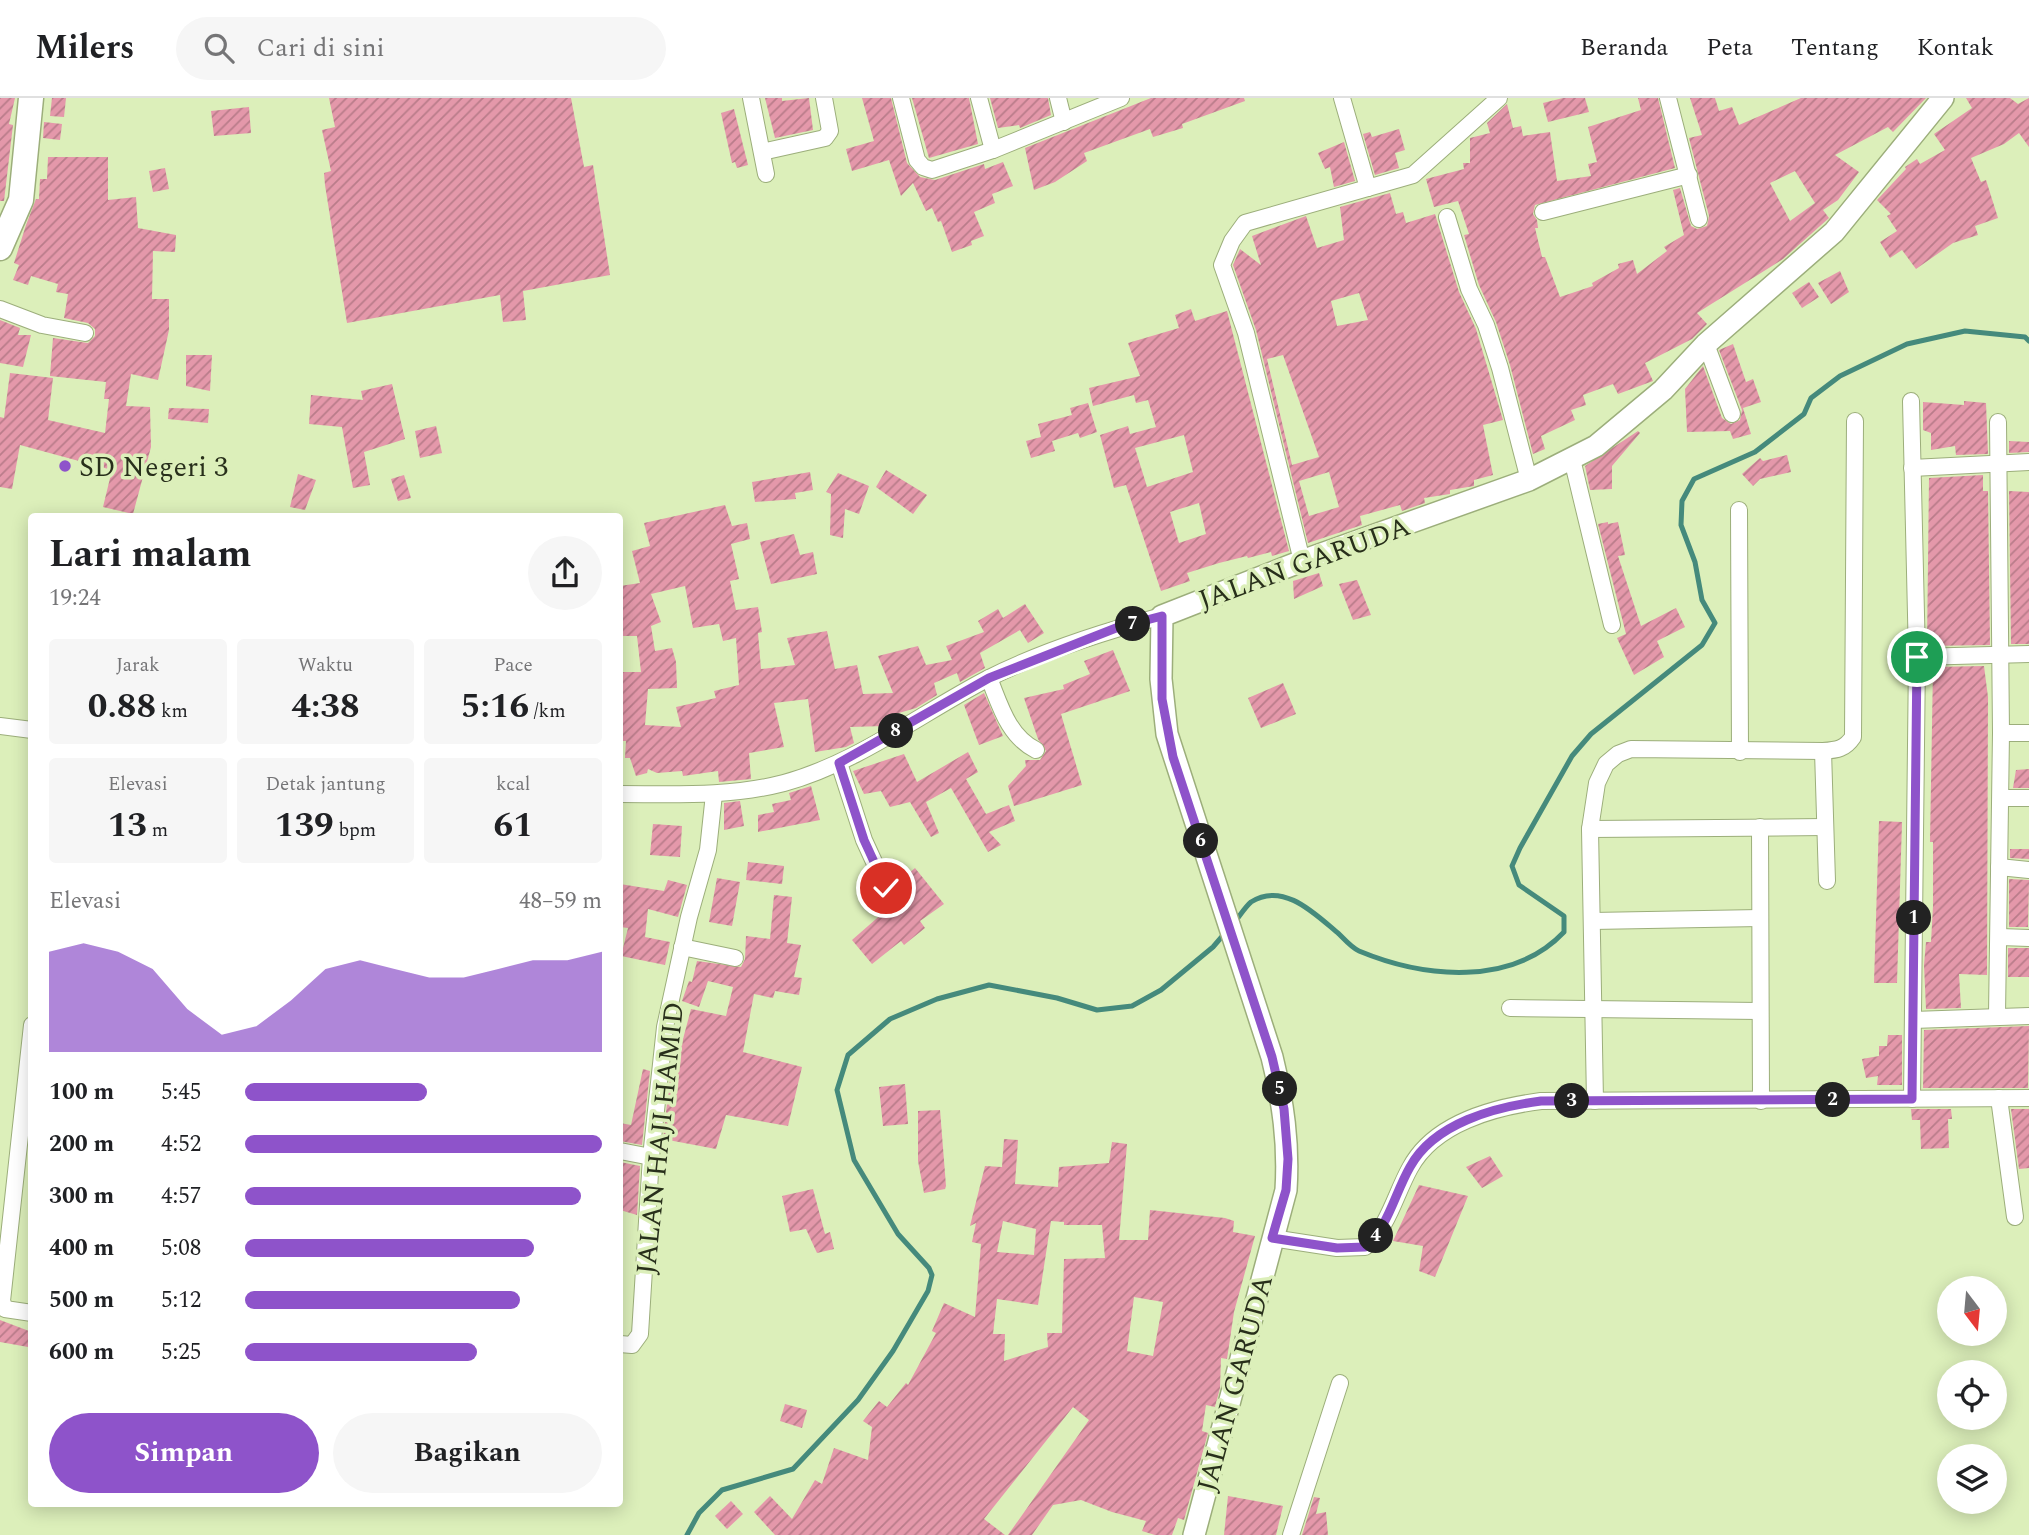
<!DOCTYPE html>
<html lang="id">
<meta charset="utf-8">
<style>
body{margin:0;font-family:Spectral,serif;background:#f6f6f6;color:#202124;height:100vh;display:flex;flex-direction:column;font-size:26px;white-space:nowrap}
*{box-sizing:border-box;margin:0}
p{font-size:23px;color:#757577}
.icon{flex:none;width:38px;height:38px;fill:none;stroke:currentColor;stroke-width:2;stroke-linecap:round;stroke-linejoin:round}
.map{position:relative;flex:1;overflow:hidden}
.drawer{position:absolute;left:28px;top:415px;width:595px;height:994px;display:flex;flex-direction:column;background:#fff;border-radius:7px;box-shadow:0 4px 18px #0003}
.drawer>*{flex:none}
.needle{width:46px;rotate:164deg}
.buttons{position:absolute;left:1937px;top:1178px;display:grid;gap:14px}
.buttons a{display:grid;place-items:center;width:70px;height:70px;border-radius:50%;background:#fff;box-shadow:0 4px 18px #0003;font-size:35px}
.pin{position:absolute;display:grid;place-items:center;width:60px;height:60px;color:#fff;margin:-30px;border:4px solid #fff;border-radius:50%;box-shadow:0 2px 7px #0007}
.km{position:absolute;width:35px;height:35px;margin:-18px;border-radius:50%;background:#222;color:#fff;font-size:19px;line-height:35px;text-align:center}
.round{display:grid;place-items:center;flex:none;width:74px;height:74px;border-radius:37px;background:#f6f6f6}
.summary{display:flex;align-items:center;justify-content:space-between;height:119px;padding:0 21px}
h1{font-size:38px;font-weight:700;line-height:52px}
.stats{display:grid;grid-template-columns:repeat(3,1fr);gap:10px;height:119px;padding:7px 21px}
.stats div{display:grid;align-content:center;border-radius:7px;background:#f6f6f6;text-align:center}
.stats b{font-size:35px;font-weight:700}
.stats small{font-size:19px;font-weight:400}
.stats p{font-size:19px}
.chart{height:196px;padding:14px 21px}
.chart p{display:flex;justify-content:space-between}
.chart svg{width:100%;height:126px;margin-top:7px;fill:#8e53ca;opacity:.7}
.primary-button{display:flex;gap:14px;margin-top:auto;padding:14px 21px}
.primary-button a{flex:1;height:80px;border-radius:42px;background:#8e53ca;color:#fff;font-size:28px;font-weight:700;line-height:80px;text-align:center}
.primary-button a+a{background:#f6f6f6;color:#202124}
ul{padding:0 21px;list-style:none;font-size:23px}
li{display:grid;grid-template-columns:112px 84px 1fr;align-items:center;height:52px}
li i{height:18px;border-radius:9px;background:#8e53ca}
header{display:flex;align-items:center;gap:42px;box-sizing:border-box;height:98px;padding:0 35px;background:#fff;border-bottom:2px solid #e0e0e0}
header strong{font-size:33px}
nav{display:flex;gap:38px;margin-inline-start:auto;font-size:24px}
.search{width:490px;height:63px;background:#f6f6f6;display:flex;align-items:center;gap:18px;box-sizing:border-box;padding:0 24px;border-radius:38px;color:#757577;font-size:26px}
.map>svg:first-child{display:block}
</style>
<header>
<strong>Milers</strong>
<div class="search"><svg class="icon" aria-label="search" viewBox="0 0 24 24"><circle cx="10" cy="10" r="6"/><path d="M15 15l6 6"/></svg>Cari di sini</div>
<nav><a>Beranda</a><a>Peta</a><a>Tentang</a><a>Kontak</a></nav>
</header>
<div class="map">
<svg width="2029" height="1437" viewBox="0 0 2029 1437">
<defs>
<pattern id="building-hatch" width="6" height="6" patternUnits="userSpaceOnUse" patternTransform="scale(1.75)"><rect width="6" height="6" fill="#e498aa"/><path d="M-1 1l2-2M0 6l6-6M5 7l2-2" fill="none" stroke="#b97c8a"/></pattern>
</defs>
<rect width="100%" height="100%" fill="#dcefba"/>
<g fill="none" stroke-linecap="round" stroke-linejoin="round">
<!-- stream -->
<g stroke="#458a7c" stroke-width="5">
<path d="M1234,825C1239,819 1245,809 1251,804C1284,783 1316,817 1339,836C1345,842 1352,850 1359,853C1424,880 1512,889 1564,834V818L1519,787L1512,768L1520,750L1572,658L1591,636L1702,547L1715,525L1702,502L1695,464L1681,427L1682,403L1694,381L1755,354L1804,316L1811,300L1840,278L1907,246L1965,233L2025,239L2029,243"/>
<path d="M687,1437L699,1415L722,1392L793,1371L858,1302L893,1253L928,1193L932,1177L929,1170L898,1136L854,1062L837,992L848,957L890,921L937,901L989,887L1057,900L1097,912L1132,908L1161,892L1213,849L1225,835"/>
</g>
</g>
<!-- building -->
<g fill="url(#building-hatch)" fill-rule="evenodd">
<path d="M0,0H15L9,26L13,27L4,103H0Z"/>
<path d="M52,0H66L64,19L50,18Z"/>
<path d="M329,0H571L584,69L593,67L610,177L523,193L526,222L503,224L500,197L347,225L325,87L324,75L331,73L322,32L335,29Z"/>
<path d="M765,0H782V3L809,0L813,32L775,40Z"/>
<path d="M862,0H891L907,65L920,79L935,82L984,66L985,71L1003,64L1013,88L992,96L995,105L974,114L984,138L971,143L972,147L952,154L941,123L938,124L932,110L926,113L913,85L901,98L889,62L852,73L846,51L874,43Z"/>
<path d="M912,0H969L978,46L929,60Z"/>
<path d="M990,0H1048L1051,17L1020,30L1019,27L998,30Z"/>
<path d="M1151,0H1244L1245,3L1182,26L1183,30L1153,39L1150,31L1084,55L1087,63L1055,84L1034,92L1025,50Z"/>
<path d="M1563,0H1585L1589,14L1548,24L1543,5Z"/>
<path d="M1638,0H1658L1675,70L1535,107L1533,116L1537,122L1538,130H1535L1542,159H1545L1560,199L1593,188L1592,185L1619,170L1618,166L1633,162L1637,176L1667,153L1664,149L1684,137L1673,92L1680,90L1691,128L1697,131L1707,128L1709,118L1689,40L1702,37L1690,0H1715L1719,13L1732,9L1739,27L1801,0H1926L1893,34L1888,29L1835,57L1859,74L1838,102L1823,112L1829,120L1783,161L1697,215L1707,226L1692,241L1645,265L1653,283L1618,296L1613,286L1583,297L1586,307L1571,312L1575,322L1541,338L1545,351L1533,356L1510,267L1496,224L1479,187L1464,137L1469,136L1458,103L1434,109L1426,81L1464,71L1463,65H1470V40L1490,35L1487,25L1507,6L1513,30L1521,28L1523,38L1550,34L1557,83L1591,78L1588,66L1597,64L1588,29L1641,12ZM1795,73L1815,105L1790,123L1770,85Z"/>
<path d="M1966,0H2010L2018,6L2029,0V49L2019,35L2004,46L1971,60L1981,84L1986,82L1998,120L1975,128L1978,137L1953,145L1916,171L1902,152L1890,160L1880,144L1897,133L1887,118L1891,116L1877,102L1906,71L1905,69L1917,61L1920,66L1945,52L1934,36L1972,10Z"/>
<path d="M249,9L251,35L214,38L211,13Z"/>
<path d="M734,11L748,67L737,70L735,64L732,65L721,15Z"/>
<path d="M44,24L62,26L60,42L43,40Z"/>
<path d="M1399,31L1405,52L1395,55L1399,70L1375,77L1363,36L1370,34L1372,39Z"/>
<path d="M1344,44L1355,83L1334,89L1330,69L1325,71L1318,55Z"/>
<path d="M48,59H108V102L136,99L138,130L176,137L175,154L153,153L152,201H169V232L158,282L131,276L126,308L150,309L151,349L133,416L103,409L112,372L20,347L12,391L0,389V319L4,320L10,275L53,280L48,322L105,335L109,301H104L106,284L50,278L53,240L88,245L95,238V231L88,225L64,220L68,196L56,194L58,186L31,178L28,187L13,182L19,167L14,165L26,127L36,101H39L40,81H47Z"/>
<path d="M165,70L169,91L153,94L149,73Z"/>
<path d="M1390,95L1396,116L1403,114L1406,125L1435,116L1459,194L1476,231L1503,322L1483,327L1493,377L1474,382V388L1450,392V396L1424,400L1425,405L1402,413L1400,407L1360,418L1362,427L1308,445L1256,232L1233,167L1240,151L1261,167L1252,138L1306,118L1317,150L1344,142L1340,109ZM1359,195L1368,222L1337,228L1331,203ZM1283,257L1319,359L1292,367L1267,261ZM1329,374L1339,409L1309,418L1299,383Z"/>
<path d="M1840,173L1849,194L1831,206L1818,185Z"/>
<path d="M1809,184L1819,199L1802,210L1792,195Z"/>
<path d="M1191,211L1195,223L1227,213L1289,453L1272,458L1271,454L1248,460L1247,458L1219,465L1187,475L1190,483L1161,493L1126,387L1114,390L1100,337L1128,328L1130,336L1156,329L1148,302L1136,305L1134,297L1093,308L1089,290L1140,278L1128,245L1179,230L1175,217ZM1184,337L1193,374L1147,389L1135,350ZM1199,405L1206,436L1179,445L1170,414Z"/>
<path d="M0,222L20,230L18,237H31L23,269L0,265Z"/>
<path d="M1733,246L1746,284L1753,281L1761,304L1743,310L1751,336L1733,341L1730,333L1687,334L1685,291L1703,268L1722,320L1731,326L1740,322L1742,312L1719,252Z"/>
<path d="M186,257H212L210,293L186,288Z"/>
<path d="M392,286L405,341L364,354L370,387L353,390L342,329L309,326L311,297L363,302L361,293Z"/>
<path d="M1964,303L1986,305L1988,356L1956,357L1955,348L1931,352V335L1923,332V304L1964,307Z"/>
<path d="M1088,305L1097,334L1080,340L1078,335L1052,343L1055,353L1031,360L1026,343L1041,339L1038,326L1072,317L1070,310Z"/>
<path d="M169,310L209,311L208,325L168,321Z"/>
<path d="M436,328L442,355L420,360L415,333Z"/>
<path d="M1638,333L1640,335L1612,368V391L1590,392L1585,368Z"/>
<path d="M2009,343L2029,344V354L2009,355Z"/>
<path d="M1787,357L1791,374L1760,381L1753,388L1742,376L1760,360L1763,363Z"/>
<path d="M886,372L927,397L913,416L876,389Z"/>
<path d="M810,374L813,392L795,395L796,401L755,404L752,384Z"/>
<path d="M838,375L869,388L859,416L845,411L843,440L830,437L831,396L826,394Z"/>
<path d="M298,376L316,382L305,412L290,409Z"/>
<path d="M404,377L411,400L398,403L391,381Z"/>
<path d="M1983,377V393H1988L1990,547L1927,548L1929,380Z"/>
<path d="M2009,393L2029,394V546H2011Z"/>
<path d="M725,407L732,428L747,425L750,441L731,446L739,481L730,483L736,512L758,509L762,534L758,535L761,571L795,567L787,540L827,533L835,571L857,567L863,596L893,595L878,558L918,548L926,567L952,562L946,548L984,534L978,523L998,511L1003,520L1025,506L1044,535L1028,545L1020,532L980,555L985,570L960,584L957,575L934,585L937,597L916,610L892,617V624L885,628L850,629L854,645L846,649L815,654L808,601L774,605L784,649L749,655L751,681L719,684L718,673L683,678L682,673L657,675L648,671L647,675L636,678L630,660H625L626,643H620V574H641L637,538H620V488L640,485L632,453L650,448L644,425ZM685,488L693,530L719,526L723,543L736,540L739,587L714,593L716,600L676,609L681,629L645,627L648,591L677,590L676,564L672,550L655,553L651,528L661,524L651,496Z"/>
<path d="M1608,424V426L1618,424L1625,457L1618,458L1641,528L1676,510L1685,529L1657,543L1664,559L1634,577L1617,540L1626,536L1598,426Z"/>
<path d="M794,436L800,457L813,454L817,476L771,486L760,444Z"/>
<path d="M1319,475L1323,488L1294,501L1293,483Z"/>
<path d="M1357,482L1371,517L1353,522L1339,486Z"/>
<path d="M1113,552L1130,593L1061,616L1082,687L1014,708L1008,688L1026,668L1025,662H1040L1046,653L1038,641L1024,600L1064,591L1063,587L1090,576L1084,563Z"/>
<path d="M1984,568L1988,599L1987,877L1959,876L1961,910L1926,911L1924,867L1926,844H1931L1933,808V744H1930L1933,569Z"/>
<path d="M1283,585L1296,616L1261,630L1248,600Z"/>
<path d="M984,595L1003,638L979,647L964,607Z"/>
<path d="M968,654L978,674L966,681L986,716L1009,707L1015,723L989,734L1001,747L988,754L951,690L926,704L939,735L931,739L910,704L890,709L881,693L864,696L853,673L904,656L917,684Z"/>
<path d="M2029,671V690H2013L2016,672Z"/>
<path d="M811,688L820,722L758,734V717L774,714L772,706L791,702L789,695Z"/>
<path d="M740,703L744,728L724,732V705Z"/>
<path d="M1879,723L1902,724L1897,885H1874Z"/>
<path d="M653,726L682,728L680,759L650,757Z"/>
<path d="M2010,751H2029V761L2010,760Z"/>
<path d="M748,764L784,768L782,786L746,782Z"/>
<path d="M915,770L944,806L920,823L925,830L904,847L901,843L872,866L852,842L908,793L900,783Z"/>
<path d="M717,780L740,784L732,828L709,824Z"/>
<path d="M2009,781L2029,782L2028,829H2009Z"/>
<path d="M668,782L687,787L678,819L648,811L645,839L670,844L665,867L621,858L628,830L620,829V786L664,793Z"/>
<path d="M774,797L792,799L787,845L801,847L794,879L802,880L799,897L775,893L773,900L754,896L743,954L802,969L788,1028L726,1017L716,1051L663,1041L670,979L674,975L691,911L726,918L733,889L708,883L699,909L682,903L689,883L692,884L697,863L741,869L745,861L746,838L770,841Z"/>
<rect x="2008" y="850" width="21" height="29"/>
<path d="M2029,928L2028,990H1923L1924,932Z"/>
<path d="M1888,937H1902V987H1877L1878,978L1866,980L1862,961L1879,958V948H1887Z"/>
<path d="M643,971L650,973L642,1047L620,1043V1025L631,1027Z"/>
<path d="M905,986L908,1026L883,1028L879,989Z"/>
<path d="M1911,1011H1951L1952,1021H1948L1949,1050L1921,1051L1920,1022H1912Z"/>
<path d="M2011,1011H2029V1070L2019,1071Z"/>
<path d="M940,1012L946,1088L945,1091L924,1095L918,1063V1013Z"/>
<path d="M1004,1041L1018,1042L1015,1086L1058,1089L1059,1069L1109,1065L1112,1044L1127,1046L1119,1142H1148L1150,1112L1225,1120L1234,1123L1233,1134L1255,1138L1234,1214L1227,1261L1221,1260L1220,1290L1215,1309L1206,1307L1202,1333L1208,1335L1184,1422L1178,1420L1172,1437H1155L1142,1433L1146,1423L1112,1414L1081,1402L1053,1407L1032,1437H1008L1089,1322L1073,1309L984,1421L1005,1437H775L754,1414L770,1398L792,1421L815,1382L822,1386L834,1350L868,1362L872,1329L863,1323L879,1303L887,1309L906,1285L908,1287L936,1235L932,1233L944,1205L975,1219L981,1146L972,1144L976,1125L970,1128L985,1068L1002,1069ZM1003,1123L1036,1131L1034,1157L997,1154ZM1051,1123L1064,1124V1127H1102L1105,1160L1064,1161L1062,1235H1047L1048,1249L1004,1263L1005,1236H993L997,1201L1038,1207ZM1134,1199L1163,1204L1153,1258L1127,1253Z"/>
<path d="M1490,1058L1503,1078L1482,1090L1466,1069Z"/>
<path d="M620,1064L640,1068L637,1117L620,1112Z"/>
<path d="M1419,1087L1468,1098L1435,1179L1419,1173L1423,1148L1393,1143Z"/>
<path d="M813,1091L825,1136L830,1134L834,1151L817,1155L806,1131L790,1134L782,1098Z"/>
<path d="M0,1222L29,1233L28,1249L0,1244Z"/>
<path d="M785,1306L807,1312L802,1330L780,1323Z"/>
<path d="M1228,1398L1283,1408L1276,1437H1224Z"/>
<path d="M1314,1399L1320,1400L1316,1416L1326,1414L1328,1437H1302Z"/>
<path d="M731,1403L743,1416L727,1431L715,1418Z"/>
</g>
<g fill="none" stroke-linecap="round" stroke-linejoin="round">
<defs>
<g id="street">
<path d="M751,0L766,76"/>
<path d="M901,0L917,62L923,69L932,72L993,52L1121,0"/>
<path d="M979,0L993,52"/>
<path d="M1058,0L1064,24"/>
<path d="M1342,0L1368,90"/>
<path d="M1668,0L1699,121"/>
<path d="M762,54L825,40L830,33L824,0"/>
<path d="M1543,114L1689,77"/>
<path d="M1447,119L1469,191L1486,227L1500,270L1529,382"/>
<path d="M0,211L42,227L85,235"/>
<path d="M1706,246L1732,316"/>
<path d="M1911,303L1917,559"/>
<path d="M1572,361L1612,527"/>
<path d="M1912,370L2029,364"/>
<path d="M1739,412L1740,654"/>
<path d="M1302,463L1246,235L1222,167L1232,143L1245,125L1413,77L1499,0"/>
<path d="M989,580C1000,607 1008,638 1036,652"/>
<path d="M0,628L32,632"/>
<path d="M2001,635H2029"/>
<path d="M1823,653L1827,783"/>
<path d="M839,665L864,742L886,790"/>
<path d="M620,696C674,696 730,699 784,685C857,665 920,616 987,581C1038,555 1106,533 1162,518"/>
<path d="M2001,700H2029"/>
<path d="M1760,729L1761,1003"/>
<path d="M1590,731L1825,729"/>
<path d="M1999,769L2029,772"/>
<path d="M1592,823L1760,820"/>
<path d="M2000,839L2029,840"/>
<path d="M682,849L735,860"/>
<path d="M1510,910L1760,913"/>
<path d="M1997,917L2001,635L1998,324"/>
<path d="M1913,922L2029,918"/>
<path d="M32,927L2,1203L5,1211L32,1215"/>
<path d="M1999,1000L2015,1119"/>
<path d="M1912,1001L1917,559L2029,556"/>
<path d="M1595,1003L1590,731L1597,685L1606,666L1618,656L1631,651L1823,653C1837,652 1845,651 1853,639L1855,323"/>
<path d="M620,1053L651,1059"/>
<path d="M1272,1140L1337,1150L1365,1149C1389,1128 1395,1097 1410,1070C1434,1025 1495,1009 1541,1003L2029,1000"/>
<path d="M620,1246L632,1247L640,1236L651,1059L665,929L689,819L708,752L714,696"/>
<path d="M1291,1437L1340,1285"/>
</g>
<path id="secondary" d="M1194,1437L1286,1092C1289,1045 1283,1004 1272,959L1167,636L1161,581L1162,518L1302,463L1529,382L1596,348L1663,292L1706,246L1834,134L1943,0"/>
<path id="primary" d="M0,150L21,102L31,0"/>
</defs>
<!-- street casing -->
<use href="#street" stroke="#9cae7b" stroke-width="18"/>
<!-- secondary casing -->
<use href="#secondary" stroke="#9cae7b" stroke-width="24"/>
<!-- primary casing -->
<use href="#primary" stroke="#9cae7b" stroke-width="27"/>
<!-- street -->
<use href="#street" stroke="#fff" stroke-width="16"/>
<!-- secondary -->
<use href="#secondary" stroke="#fff" stroke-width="21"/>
<!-- primary -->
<use href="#primary" stroke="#fff" stroke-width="24"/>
</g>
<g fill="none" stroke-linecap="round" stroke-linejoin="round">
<defs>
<path id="route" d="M886,790L864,742L839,665L989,580L1116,530L1162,518V601L1173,659L1272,959L1284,1011L1288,1061L1286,1092L1272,1140L1337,1150L1365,1149C1389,1128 1394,1097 1410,1069C1434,1025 1495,1009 1541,1003L1912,1001L1917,559"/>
</defs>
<!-- route casing -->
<use href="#route" stroke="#fff" stroke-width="14"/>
<!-- route -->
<use href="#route" stroke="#8e53ca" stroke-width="9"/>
</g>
<!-- markers -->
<circle fill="#8e53ca" stroke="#dcefba" stroke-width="2.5" cx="65" cy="368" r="7"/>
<g text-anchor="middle" stroke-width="7" stroke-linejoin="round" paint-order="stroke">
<!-- poi labels -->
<g font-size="28" fill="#282f1b" stroke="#dcefba" text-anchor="start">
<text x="79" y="378">SD Negeri 3</text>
</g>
<!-- street labels -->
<g font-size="28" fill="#282f1b" stroke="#dcefba">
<text transform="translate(1304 464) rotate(-20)" y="10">JALAN GARUDA</text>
<text transform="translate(659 1040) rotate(-84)" y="10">JALAN HAJI HAMID</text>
<text transform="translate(1234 1285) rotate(-75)" y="10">JALAN GARUDA</text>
</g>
</g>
</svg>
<div class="buttons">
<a><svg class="needle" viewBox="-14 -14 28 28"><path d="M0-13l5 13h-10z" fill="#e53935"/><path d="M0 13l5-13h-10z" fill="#757577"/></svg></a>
<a><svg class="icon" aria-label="locate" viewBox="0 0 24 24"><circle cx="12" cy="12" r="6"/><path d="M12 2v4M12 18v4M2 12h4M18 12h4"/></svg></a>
<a><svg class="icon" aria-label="layers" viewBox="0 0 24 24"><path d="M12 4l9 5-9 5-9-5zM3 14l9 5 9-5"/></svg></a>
</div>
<div class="pin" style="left:1917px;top:559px;background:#1e9e55"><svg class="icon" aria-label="arrive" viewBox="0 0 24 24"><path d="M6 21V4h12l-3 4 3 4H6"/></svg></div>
<div class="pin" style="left:886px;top:790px;background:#d93025"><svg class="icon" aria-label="check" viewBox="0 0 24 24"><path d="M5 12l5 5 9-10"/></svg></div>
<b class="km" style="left:1914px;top:820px">1</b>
<b class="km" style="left:1833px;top:1002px">2</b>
<b class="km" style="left:1572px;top:1003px">3</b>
<b class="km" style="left:1376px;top:1138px">4</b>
<b class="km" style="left:1280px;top:991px">5</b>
<b class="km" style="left:1201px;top:743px">6</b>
<b class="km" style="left:1133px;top:526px">7</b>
<b class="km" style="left:896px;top:633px">8</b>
<section class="drawer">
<div class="summary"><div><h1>Lari malam</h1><p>19:24</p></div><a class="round"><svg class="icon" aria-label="share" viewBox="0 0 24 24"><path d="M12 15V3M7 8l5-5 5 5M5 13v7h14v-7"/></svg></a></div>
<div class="stats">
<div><p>Jarak</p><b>0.88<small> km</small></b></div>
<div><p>Waktu</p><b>4:38</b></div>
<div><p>Pace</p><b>5:16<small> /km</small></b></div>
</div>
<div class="stats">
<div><p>Elevasi</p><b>13<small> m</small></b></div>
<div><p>Detak jantung</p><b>139<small> bpm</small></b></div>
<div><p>kcal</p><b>61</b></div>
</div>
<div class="chart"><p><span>Elevasi</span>48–59 m</p>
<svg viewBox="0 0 160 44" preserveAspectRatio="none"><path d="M0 44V9L10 6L20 9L30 15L40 29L50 38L60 35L70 26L80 15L90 12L100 15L110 18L120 18L130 15L140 12L150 12L160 9V44z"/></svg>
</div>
<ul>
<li><b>100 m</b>5:45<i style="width:51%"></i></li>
<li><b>200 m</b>4:52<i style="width:100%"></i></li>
<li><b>300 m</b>4:57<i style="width:94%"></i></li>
<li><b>400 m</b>5:08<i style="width:81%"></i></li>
<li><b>500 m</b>5:12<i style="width:77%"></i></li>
<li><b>600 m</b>5:25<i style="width:65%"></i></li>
</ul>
<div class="primary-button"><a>Simpan</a><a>Bagikan</a></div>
</section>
</div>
